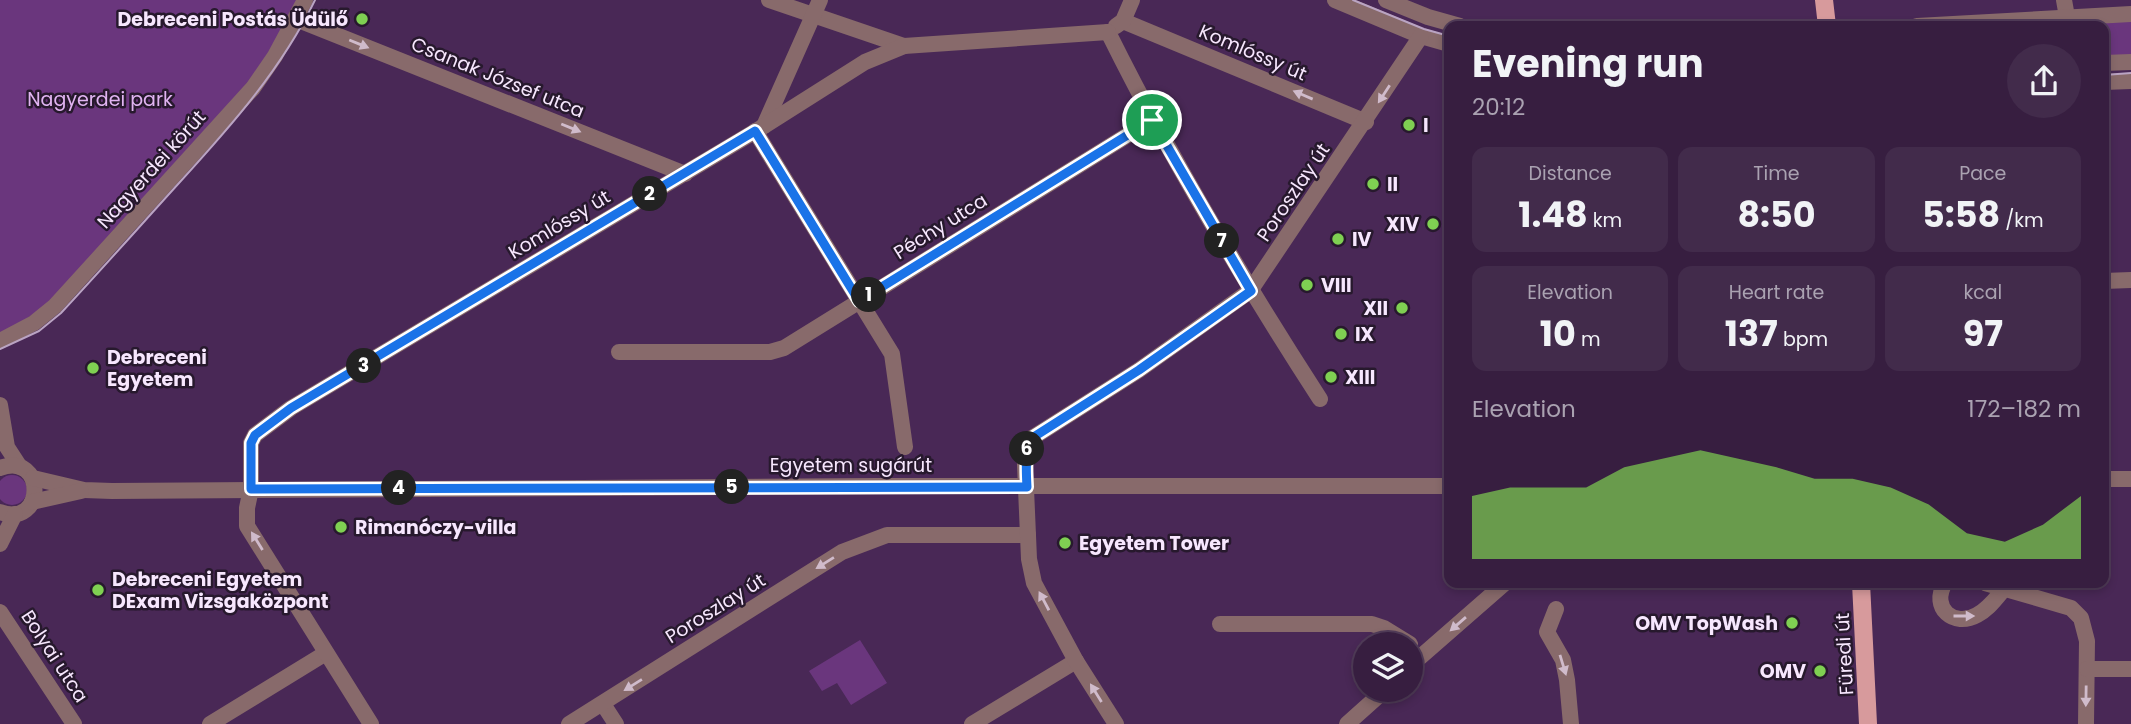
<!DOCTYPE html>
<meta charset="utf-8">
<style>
body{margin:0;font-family:Poppins,sans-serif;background:#422b4b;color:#f1f3f6;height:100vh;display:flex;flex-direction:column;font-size:26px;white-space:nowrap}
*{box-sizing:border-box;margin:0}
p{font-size:23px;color:#aaa2b1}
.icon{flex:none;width:38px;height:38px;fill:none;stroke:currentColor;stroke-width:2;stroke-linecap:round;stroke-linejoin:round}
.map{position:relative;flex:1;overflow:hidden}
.panel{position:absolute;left:1444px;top:21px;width:665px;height:567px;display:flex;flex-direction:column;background:#371e40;border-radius:14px;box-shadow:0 4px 10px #0003,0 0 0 2px #513c59}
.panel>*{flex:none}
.controls{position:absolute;left:1353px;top:632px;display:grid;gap:14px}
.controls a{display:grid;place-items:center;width:70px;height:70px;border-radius:50%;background:#371e40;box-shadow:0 4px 10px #0003,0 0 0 2px #513c59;font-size:35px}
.pin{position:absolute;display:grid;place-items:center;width:60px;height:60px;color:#fff;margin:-30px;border:4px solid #fff;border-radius:50%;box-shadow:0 2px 7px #0007}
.km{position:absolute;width:35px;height:35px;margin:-18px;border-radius:50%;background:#222;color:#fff;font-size:19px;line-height:35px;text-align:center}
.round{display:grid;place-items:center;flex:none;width:74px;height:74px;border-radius:37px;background:#422b4b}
.summary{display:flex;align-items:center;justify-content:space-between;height:119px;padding:0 28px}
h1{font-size:38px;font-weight:700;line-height:52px}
.figures{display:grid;grid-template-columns:repeat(3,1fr);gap:10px;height:119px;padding:7px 28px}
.figures div{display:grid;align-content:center;border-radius:14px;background:#422b4b;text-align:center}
.figures b{font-size:35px;font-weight:700}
.figures small{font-size:19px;font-weight:400}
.figures p{font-size:19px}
.chart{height:196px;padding:14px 28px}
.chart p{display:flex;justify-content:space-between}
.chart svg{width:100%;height:126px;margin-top:7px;fill:#7fd052;opacity:.7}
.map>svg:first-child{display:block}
</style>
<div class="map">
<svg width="2131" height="724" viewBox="0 0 2131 724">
<rect width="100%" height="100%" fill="#492856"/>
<!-- green -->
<g fill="#6a367d">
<path d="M0,0H305L251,79L55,299L0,337Z"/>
<path d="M2131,14V62L2104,63V26H1917Z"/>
<circle cx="12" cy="490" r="15"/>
<path d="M860,640L887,683L851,705L837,683L822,691L809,671Z"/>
</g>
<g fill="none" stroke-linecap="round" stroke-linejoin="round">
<!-- minor -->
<g stroke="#886a6b" stroke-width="16">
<path d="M769,0L904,46"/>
<path d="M1335,0L1421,36L1449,44"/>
<path d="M1386,0L1428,17L1460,26"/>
<path d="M2064,0L2067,17"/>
<path d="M296,19L685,174"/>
<path d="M1123,21L1366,122"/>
<path d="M1116,26L1123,21L1132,0"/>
<path d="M1917,26L2131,14"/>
<path d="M1108,32C1171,159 1243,280 1320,399"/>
<path d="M2104,63L2131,62"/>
<path d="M2104,82L2131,81"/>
<path d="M764,126L820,0"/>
<path d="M755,131L892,354L905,447"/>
<path d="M2104,281L2131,280"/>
<path d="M0,341L34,323L55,306L253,88L275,56L305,0"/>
<path d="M619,352H770L784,348L1152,120"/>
<path d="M0,405L7,447L20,467"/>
<path d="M0,468C46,451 46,529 0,512"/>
<path d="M33,478L84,490L112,491L879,486H1449"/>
<path d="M2104,479H2131"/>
<path d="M32,502L81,491"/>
<path d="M0,544L15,514"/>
<path d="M1945,583C1930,608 1954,628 1977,615C1989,609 1996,598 2005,588"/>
<path d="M1985,583L2071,608L2081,618L2087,641L2086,724"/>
<path d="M1556,609L1547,632L1563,660L1567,680L1571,724"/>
<path d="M0,612L74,724"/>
<path d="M1220,624H1372L1384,628L1410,644"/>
<path d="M1410,666L1505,583"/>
<path d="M2087,669H2131"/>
<path d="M603,704L616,724"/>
<path d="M210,724L326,653"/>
<path d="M371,724L247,526V508L251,489V443L255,435L291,408L764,126L865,62L904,46L1108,32"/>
<path d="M569,724L842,552L887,535H1028"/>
<path d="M972,724L1076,661"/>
<path d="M1116,724L1076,661L1034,583L1029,559L1025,465L1027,449L1032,438L1139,370L1250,291L1421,36"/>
<path d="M1347,724L1385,690"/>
</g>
<!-- major -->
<g stroke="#d79a9c" stroke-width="18">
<path d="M1824,0L1827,26"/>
<path d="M1861,583L1868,724"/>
</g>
<!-- tram -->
<g stroke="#baa4c3" stroke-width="2">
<path d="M1353,0L1424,29L1449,36"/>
<path d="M2104,75L2131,73"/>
<path d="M0,349L39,331L61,313C101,270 140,226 179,183C231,126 281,70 315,0"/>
</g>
</g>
<!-- one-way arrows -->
<defs><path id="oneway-solid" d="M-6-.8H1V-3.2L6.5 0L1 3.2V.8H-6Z" transform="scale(1.75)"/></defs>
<g fill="#d0bbcb">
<use href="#oneway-solid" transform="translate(359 44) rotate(22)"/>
<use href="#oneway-solid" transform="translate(1384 94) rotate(123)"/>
<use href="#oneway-solid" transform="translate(1303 95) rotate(-157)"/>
<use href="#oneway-solid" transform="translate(571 128) rotate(22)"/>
<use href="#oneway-solid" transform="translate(257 541) rotate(-122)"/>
<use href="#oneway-solid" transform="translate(825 563) rotate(148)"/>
<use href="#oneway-solid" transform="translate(1044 601) rotate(-118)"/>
<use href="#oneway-solid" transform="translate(1964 616)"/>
<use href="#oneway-solid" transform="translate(1458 624) rotate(139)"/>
<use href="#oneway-solid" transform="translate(1563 665) rotate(73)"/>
<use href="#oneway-solid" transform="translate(633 685) rotate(148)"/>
<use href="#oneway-solid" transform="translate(1096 693) rotate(-122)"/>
<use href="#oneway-solid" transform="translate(2086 696) rotate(91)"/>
</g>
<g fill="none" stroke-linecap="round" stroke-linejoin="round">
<defs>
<path id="route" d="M1152,120L1251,291L1139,370L1032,438C1025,454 1026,469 1027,487L251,489V443L255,435L291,408L755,131L859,301Z"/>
</defs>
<!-- route casing -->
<use href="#route" stroke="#fff" stroke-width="14"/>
<!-- route -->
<use href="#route" stroke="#1a73e8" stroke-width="9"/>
</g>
<!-- markers -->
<g fill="#7fd052" stroke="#27192d" stroke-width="2.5">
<circle cx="362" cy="19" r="7"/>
<circle cx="1409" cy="125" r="7"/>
<circle cx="1373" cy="184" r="7"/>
<circle cx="1433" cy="224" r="7"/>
<circle cx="1338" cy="239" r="7"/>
<circle cx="1307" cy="285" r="7"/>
<circle cx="1402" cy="308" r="7"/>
<circle cx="1341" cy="334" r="7"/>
<circle cx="93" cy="368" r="7"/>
<circle cx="1331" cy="377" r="7"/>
<circle cx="341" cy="527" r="7"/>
<circle cx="1065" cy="543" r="7"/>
<circle cx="98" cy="590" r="7"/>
<circle cx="1792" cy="623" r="7"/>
<circle cx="1820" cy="671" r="7"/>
</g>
<g text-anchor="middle" stroke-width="5" stroke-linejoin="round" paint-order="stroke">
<!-- poi labels -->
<g font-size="19" font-weight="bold" fill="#f7e7fe" stroke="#27192d" text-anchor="start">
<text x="348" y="26" text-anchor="end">Debreceni Postás Üdülő</text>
<text x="1423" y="132">I</text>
<text x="1387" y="191">II</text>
<text x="1419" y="231" text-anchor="end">XIV</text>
<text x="1352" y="246">IV</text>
<text x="1321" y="292">VIII</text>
<text x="1388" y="315" text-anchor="end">XII</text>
<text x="1355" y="341">IX</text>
<text x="107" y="364">Debreceni<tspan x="107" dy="22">Egyetem</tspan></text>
<text x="1345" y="384">XIII</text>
<text x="355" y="534">Rimanóczy-villa</text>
<text x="1079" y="550">Egyetem Tower</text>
<text x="112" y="586">Debreceni Egyetem<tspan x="112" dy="22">DExam Vizsgaközpont</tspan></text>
<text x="1778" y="630" text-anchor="end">OMV TopWash</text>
<text x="1806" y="678" text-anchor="end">OMV</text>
</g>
<!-- street labels -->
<g font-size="19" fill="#f7e7fe" stroke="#27192d">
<text transform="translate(1253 52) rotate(23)" y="7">Komlóssy út</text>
<text transform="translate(498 77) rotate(22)" y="7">Csanak József utca</text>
<text transform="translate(151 169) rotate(-48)" y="7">Nagyerdei körút</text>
<text transform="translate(1293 192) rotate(-56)" y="7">Poroszlay út</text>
<text transform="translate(559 224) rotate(-31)" y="7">Komlóssy út</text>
<text transform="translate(940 226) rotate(-32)" y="7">Péchy utca</text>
<text x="851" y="472">Egyetem sugárút</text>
<text transform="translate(715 608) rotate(-32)" y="7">Poroszlay út</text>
<text transform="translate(1844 654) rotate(-93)" y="7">Füredi út</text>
<text transform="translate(55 656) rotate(57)" y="7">Bolyai utca</text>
</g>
<!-- park labels -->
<g font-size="19" fill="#e1b4f2" stroke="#27192d">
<text x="100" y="106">Nagyerdei park</text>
</g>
</g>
</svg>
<div class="controls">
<a><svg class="icon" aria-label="layers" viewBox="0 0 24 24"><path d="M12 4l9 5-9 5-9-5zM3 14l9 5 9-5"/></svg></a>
</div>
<div class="pin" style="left:1152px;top:120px;background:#1e9e55"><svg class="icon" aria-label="arrive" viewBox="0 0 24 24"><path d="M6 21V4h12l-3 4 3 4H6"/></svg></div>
<b class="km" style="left:869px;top:295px">1</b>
<b class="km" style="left:650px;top:194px">2</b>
<b class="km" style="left:364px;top:366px">3</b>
<b class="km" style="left:399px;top:488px">4</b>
<b class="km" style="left:732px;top:487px">5</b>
<b class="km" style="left:1027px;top:449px">6</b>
<b class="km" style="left:1222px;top:241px">7</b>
<section class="panel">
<div class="summary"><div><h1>Evening run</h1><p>20:12</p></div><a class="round"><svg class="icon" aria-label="share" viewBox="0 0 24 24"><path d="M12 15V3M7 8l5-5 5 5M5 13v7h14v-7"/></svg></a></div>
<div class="figures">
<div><p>Distance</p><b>1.48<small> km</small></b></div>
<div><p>Time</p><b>8:50</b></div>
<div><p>Pace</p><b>5:58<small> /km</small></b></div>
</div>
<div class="figures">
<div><p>Elevation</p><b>10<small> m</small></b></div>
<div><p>Heart rate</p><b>137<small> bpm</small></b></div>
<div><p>kcal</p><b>97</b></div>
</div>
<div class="chart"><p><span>Elevation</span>172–182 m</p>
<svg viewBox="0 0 160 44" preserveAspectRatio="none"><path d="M0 44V22L10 19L20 19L30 19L40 12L50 9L60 6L70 9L80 12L90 16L100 16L110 19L120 25L130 35L140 38L150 32L160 22V44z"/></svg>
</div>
</section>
</div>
